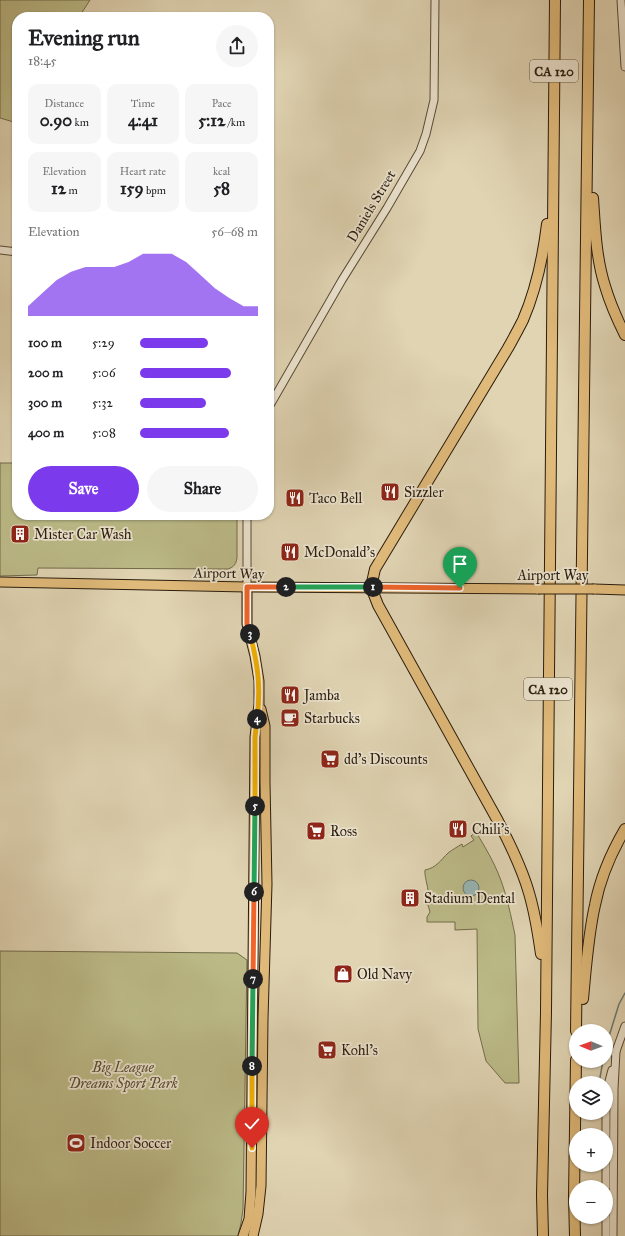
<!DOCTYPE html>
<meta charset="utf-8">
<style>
body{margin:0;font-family:"IM FELL Great Primer",serif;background:#f6f6f6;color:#202124;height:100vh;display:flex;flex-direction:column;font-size:15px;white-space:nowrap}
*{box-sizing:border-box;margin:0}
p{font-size:13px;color:#757577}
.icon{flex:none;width:22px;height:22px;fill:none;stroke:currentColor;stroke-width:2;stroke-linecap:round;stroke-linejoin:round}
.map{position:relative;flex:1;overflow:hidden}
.side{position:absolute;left:12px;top:12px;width:262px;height:508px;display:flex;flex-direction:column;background:#fff;border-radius:16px;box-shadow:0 1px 3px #0004}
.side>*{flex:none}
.needle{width:26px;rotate:271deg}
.tools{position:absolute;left:569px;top:1024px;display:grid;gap:8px}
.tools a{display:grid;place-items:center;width:44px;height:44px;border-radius:50%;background:#fff;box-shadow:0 1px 3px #0004;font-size:20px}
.pin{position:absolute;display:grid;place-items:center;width:34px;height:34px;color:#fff;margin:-41px -17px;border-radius:50% 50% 50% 0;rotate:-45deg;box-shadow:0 0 4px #0007}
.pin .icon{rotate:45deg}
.km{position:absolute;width:20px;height:20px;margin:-10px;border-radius:50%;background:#222;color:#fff;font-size:11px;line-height:20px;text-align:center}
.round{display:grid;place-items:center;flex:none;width:42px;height:42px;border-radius:21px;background:#f6f6f6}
.overview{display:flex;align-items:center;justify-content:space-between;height:68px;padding:0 16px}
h1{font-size:22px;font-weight:700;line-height:30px}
.stats{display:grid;grid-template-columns:repeat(3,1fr);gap:6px;height:68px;padding:4px 16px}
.stats div{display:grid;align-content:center;border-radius:10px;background:#f6f6f6;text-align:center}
.stats b{font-size:17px;font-weight:700}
.stats small{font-size:11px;font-weight:400}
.stats p{font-size:11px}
.chart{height:112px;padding:8px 16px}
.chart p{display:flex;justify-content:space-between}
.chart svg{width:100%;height:72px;margin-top:4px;fill:#7c3aed;opacity:.7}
.button{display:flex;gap:8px;margin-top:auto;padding:8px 16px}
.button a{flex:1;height:46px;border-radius:24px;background:#7c3aed;color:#fff;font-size:16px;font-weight:700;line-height:46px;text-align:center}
.button a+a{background:#f6f6f6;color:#202124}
ul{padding:0 16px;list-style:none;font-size:13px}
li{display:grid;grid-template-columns:64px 48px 1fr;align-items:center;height:30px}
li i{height:10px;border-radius:5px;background:#7c3aed}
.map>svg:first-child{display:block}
</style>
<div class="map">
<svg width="625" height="1236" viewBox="0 0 625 1236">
<rect width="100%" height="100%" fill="#e0d4b3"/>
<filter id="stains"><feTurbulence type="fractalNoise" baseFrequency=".005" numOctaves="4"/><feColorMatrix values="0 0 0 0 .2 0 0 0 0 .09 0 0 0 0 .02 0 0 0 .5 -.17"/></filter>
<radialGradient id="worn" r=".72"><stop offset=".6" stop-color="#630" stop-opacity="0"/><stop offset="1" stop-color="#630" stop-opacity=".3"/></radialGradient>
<!-- green -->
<g fill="#bbba87" stroke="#726b4a">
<path d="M0,0H90L79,17H17V123L0,118Z"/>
<path d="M0,463H17V515H237V558C236,564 234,567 228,569L38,568L37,575L0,576Z"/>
<path d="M476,832C485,847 494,862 500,878C507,896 511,916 515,935L519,1083H505L486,1061L478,1029L477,929L455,930V922H427V917L430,912L428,905L424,903C433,894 424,881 425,870C436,868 441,860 448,853C452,850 457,847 462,844L463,847L474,840L471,836Z"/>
<path d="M0,951L237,953L247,960L243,1209L241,1223L238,1236H0Z"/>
</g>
<!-- water -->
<circle fill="#97b6b5" stroke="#6b7872" cx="471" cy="888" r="8"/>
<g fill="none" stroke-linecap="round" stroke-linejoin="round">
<!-- stream -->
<g stroke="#6b7872" stroke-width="1.5">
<path d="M606,1046L619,1004L625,993"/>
<path d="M599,1083L603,1061"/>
</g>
<defs>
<g id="minor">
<path d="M621,0L625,67"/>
<path d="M0,250L17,252"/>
<path d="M269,407L342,280L387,208L420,151L426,134L434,100L435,0"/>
<path d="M247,587V515"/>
<path d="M615,1054L625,1026"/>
<path d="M606,1187V1103L607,1089L612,1070"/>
<path d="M606,1236V1217"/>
<path d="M613,1236L614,1089L616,1051"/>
</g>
<g id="major">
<path d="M0,582L247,587L538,589"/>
<path d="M594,589L625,590"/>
<path d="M243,1236L249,1219L251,1192L255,737L259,704V681L255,656L247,624V587"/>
<path d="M253,1236L258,1214L261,1186L263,1019L267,884L265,782V726L261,709"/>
</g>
<g id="highway">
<path d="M593,198C595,227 596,258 605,286C610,303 617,319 625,335"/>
<path d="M541,954C538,933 535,913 529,893C522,868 510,844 498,821L378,605L371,587L375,569L508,348C513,339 518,330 523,320C536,290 543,257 547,224"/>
<path d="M583,999C586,968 588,936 595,905C600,879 611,853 625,829"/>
<path d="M576,1031L589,0"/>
<path d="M543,1236L542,1195L546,1012L555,0"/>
<path d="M575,1236L574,1196L576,1060"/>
</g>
</defs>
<!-- minor casing -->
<use href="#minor" stroke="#584a37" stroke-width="9"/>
<!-- major casing -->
<use href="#major" stroke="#2a1c0e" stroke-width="11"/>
<!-- highway casing -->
<use href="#highway" stroke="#2a1c0e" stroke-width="12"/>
<!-- minor -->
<use href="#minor" stroke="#ebe3ce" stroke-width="7"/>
<!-- major -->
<use href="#major" stroke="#e0ba7a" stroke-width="9"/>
<!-- highway -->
<use href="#highway" stroke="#e0ba7a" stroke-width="10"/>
<defs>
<path id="major-bridge" d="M538,589H594"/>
</defs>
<!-- major-bridge casing -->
<use href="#major-bridge" stroke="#2a1c0e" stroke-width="11" stroke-linecap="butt"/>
<!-- major-bridge -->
<use href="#major-bridge" stroke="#e0ba7a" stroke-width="9"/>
</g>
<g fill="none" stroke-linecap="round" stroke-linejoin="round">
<defs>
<path id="split-1" d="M373,587L460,588"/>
<path id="split-2" d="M286,587H373"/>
<path id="split-3" d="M250,634L247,624V587H286"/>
<path id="split-4" d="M250,634C258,665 261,687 257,719"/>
<path id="split-5" d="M255,806V737L257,719"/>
<path id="split-6" d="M254,892L255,806"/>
<path id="split-7" d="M253,979L254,892"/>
<path id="split-8" d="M252,1066L253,979"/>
<path id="split-9" d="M252,1148V1066"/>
</defs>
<!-- split-1 casing -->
<use href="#split-1" stroke="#fff" stroke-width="8"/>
<!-- split-2 casing -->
<use href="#split-2" stroke="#fff" stroke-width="8"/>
<!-- split-3 casing -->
<use href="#split-3" stroke="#fff" stroke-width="8"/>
<!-- split-4 casing -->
<use href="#split-4" stroke="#fff" stroke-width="8"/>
<!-- split-5 casing -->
<use href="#split-5" stroke="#fff" stroke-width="8"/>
<!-- split-6 casing -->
<use href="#split-6" stroke="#fff" stroke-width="8"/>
<!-- split-7 casing -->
<use href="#split-7" stroke="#fff" stroke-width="8"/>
<!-- split-8 casing -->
<use href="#split-8" stroke="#fff" stroke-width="8"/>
<!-- split-9 casing -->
<use href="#split-9" stroke="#fff" stroke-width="8"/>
<!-- split-1 -->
<use href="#split-1" stroke="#f0652b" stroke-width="5"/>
<!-- split-2 -->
<use href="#split-2" stroke="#22a559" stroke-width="5"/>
<!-- split-3 -->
<use href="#split-3" stroke="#f0652b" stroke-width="5"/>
<!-- split-4 -->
<use href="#split-4" stroke="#f5b400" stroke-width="5"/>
<!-- split-5 -->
<use href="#split-5" stroke="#f5b400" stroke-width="5"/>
<!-- split-6 -->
<use href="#split-6" stroke="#22a559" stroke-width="5"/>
<!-- split-7 -->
<use href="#split-7" stroke="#f0652b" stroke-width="5"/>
<!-- split-8 -->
<use href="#split-8" stroke="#22a559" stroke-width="5"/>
<!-- split-9 -->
<use href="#split-9" stroke="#f5b400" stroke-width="5"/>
</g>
<!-- icons -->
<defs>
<symbol id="restaurant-square" viewBox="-11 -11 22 22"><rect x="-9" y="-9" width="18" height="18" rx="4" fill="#8f2418" stroke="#ebe3ce"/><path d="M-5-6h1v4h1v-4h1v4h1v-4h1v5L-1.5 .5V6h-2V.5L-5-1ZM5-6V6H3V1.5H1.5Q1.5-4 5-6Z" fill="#fff"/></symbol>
<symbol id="building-square" viewBox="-11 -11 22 22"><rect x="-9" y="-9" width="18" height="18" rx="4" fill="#8f2418" stroke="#ebe3ce"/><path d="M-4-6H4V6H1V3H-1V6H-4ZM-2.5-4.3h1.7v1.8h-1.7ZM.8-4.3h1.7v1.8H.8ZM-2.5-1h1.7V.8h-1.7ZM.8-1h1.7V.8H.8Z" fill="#fff"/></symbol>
<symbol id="cafe-square" viewBox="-11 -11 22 22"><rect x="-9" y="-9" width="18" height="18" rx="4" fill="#8f2418" stroke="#ebe3ce"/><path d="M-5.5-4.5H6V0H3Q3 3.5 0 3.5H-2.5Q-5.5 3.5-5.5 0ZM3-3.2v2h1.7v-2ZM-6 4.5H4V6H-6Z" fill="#fff"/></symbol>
<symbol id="supermarket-square" viewBox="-11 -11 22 22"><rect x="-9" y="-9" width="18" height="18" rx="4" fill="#8f2418" stroke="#ebe3ce"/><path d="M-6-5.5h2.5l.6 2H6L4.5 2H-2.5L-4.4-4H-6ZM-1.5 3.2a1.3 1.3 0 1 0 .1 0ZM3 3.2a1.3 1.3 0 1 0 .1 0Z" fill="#fff"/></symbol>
<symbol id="shop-square" viewBox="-11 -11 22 22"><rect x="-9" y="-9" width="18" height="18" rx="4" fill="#8f2418" stroke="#ebe3ce"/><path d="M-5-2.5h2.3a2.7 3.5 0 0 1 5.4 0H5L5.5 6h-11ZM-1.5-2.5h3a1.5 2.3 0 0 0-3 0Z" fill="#fff"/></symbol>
<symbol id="stadium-square" viewBox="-11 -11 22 22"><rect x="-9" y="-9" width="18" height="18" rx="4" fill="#8f2418" stroke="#ebe3ce"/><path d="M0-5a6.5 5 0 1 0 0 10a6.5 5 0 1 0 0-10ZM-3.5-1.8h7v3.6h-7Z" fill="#fff"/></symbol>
</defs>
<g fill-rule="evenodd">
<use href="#restaurant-square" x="379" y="481" width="22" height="22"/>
<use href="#restaurant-square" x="284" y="487" width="22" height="22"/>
<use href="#building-square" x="9" y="523" width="22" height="22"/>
<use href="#restaurant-square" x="279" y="541" width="22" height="22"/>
<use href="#restaurant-square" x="279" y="684" width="22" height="22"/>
<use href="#cafe-square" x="279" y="707" width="22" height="22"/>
<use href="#supermarket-square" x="319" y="748" width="22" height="22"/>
<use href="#restaurant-square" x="447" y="818" width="22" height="22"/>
<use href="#supermarket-square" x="305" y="820" width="22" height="22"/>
<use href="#building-square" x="399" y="887" width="22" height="22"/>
<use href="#shop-square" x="332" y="963" width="22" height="22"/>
<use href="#supermarket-square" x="316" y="1039" width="22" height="22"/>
<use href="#stadium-square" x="65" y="1132" width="22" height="22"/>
</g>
<g text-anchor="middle" stroke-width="3.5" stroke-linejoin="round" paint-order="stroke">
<!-- shield labels -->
<g fill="#ebe3ce" stroke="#645848" stroke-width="1">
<rect x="530" y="60" width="48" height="22" rx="3"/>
<rect x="524" y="678" width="48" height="22" rx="3"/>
</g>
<g font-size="13" font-weight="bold" fill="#2a1c0e">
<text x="554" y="76">CA 120</text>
<text x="548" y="694">CA 120</text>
</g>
<!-- street labels -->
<g font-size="14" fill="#2a1c0e" stroke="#ebe3ce">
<text transform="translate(371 206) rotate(-59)" y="5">Daniels Street</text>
<text transform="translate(229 573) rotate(1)" y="5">Airport Way</text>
<text x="553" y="580">Airport Way</text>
</g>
<!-- poi labels -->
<g font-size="14" fill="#2a1c0e" stroke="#ebe3ce" text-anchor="start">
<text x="404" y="497">Sizzler</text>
<text x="309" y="503">Taco Bell</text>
<text x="34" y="539">Mister Car Wash</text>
<text x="304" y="557">McDonald's</text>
<text x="304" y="700">Jamba</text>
<text x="304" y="723">Starbucks</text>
<text x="344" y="764">dd's Discounts</text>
<text x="472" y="834">Chili's</text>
<text x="330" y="836">Ross</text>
<text x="424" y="903">Stadium Dental</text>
<text x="357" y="979">Old Navy</text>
<text x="341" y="1055">Kohl's</text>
<text x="90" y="1148">Indoor Soccer</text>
</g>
<!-- park labels -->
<g font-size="14" font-style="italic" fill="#564b32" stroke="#ebe3ce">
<text x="123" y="1072">Big League<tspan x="123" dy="16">Dreams Sport Park</tspan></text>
</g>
</g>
<rect width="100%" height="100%" filter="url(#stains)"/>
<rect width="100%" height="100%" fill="url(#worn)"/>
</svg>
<div class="tools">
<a><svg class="needle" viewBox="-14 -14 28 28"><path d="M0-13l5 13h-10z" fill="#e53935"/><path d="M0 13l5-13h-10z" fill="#757577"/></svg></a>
<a><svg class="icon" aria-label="layers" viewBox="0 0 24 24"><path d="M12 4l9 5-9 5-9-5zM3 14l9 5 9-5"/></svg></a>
<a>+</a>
<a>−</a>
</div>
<div class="pin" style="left:460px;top:588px;background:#1e9e55"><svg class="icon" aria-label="arrive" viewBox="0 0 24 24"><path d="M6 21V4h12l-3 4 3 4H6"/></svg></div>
<div class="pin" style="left:252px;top:1148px;background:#d93025"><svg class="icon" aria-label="check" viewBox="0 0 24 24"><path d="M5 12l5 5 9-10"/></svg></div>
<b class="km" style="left:373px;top:587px">1</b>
<b class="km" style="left:286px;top:587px">2</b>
<b class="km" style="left:250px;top:634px">3</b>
<b class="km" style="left:257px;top:719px">4</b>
<b class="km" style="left:255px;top:806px">5</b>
<b class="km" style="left:254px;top:892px">6</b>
<b class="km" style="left:253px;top:979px">7</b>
<b class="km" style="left:252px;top:1066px">8</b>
<section class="side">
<div class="overview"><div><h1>Evening run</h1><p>18:45</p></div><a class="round"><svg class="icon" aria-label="share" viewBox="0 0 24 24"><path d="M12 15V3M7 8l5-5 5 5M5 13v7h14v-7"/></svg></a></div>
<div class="stats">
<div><p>Distance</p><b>0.90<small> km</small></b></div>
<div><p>Time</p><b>4:41</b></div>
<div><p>Pace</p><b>5:12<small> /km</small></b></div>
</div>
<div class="stats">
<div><p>Elevation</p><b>12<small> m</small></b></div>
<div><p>Heart rate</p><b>159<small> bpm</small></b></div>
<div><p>kcal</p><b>58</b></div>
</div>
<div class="chart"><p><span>Elevation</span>56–68 m</p>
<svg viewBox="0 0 160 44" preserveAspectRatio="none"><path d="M0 44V38L10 30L20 22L30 17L40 14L50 14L60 14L70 11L80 6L90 6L100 6L110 11L120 19L130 27L140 33L150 38L160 38V44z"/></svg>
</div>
<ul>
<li><b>100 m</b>5:29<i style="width:58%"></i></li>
<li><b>200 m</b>5:06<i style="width:77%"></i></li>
<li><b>300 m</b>5:32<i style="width:56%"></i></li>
<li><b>400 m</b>5:08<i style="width:75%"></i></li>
</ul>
<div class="button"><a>Save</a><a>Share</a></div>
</section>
</div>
